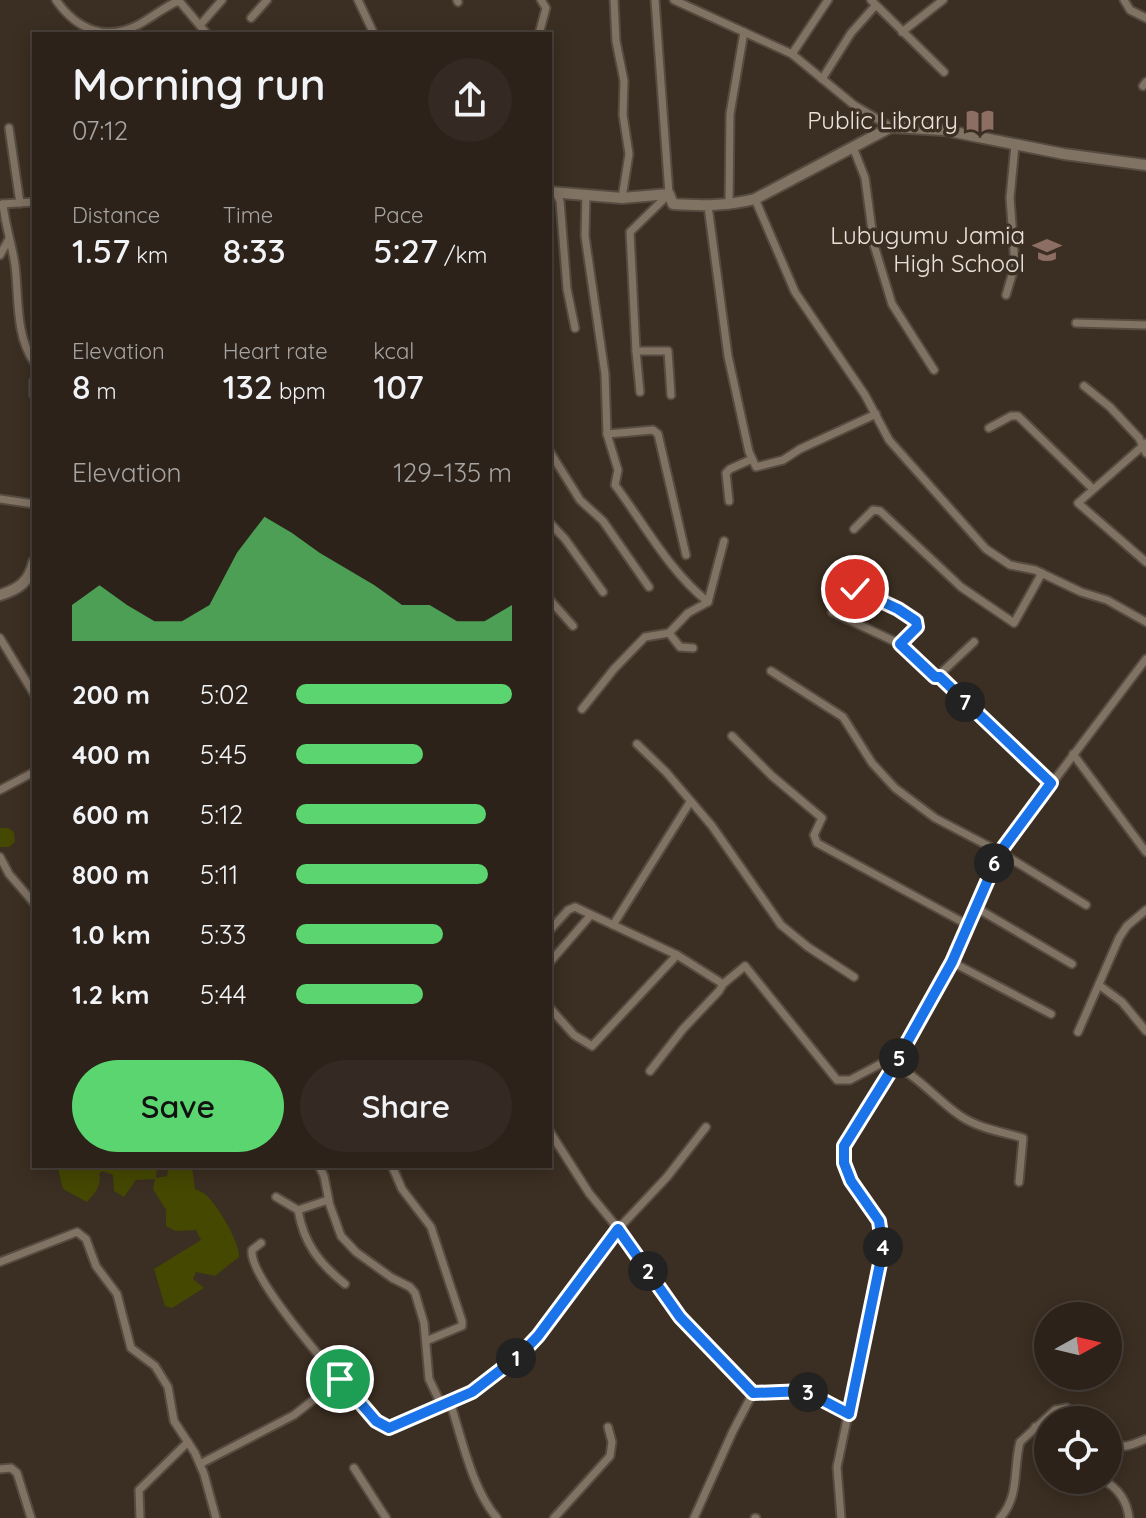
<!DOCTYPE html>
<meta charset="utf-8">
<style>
body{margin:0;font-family:Quicksand,sans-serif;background:#342a23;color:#f1f3f6;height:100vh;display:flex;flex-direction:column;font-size:30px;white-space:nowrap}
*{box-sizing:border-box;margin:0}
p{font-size:26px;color:#a6a4a2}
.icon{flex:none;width:44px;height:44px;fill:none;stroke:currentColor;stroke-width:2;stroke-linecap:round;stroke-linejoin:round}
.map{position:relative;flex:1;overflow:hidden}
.side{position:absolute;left:32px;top:32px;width:520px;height:1136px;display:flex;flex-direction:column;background:#2c221a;border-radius:0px;box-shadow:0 4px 20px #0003,0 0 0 2px #483f39}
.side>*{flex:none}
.needle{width:52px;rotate:82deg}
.controls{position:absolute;left:1034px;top:1302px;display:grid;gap:16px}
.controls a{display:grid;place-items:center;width:88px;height:88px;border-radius:50%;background:#2c221a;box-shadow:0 4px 20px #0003,0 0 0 2px #483f39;font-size:40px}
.pin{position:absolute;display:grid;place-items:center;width:68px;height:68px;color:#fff;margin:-34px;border:4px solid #fff;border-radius:50%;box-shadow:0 2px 8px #0007}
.km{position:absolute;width:40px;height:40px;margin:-20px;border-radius:50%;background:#222;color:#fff;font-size:22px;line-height:40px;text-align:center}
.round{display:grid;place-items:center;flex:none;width:84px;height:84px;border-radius:42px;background:#342a23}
.headline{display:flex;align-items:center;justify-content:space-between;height:136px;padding:0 40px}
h1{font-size:44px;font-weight:600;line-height:60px}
.metrics{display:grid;grid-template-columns:repeat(3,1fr);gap:12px;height:136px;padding:8px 40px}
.metrics div{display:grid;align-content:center}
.metrics b{font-size:34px;font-weight:600}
.metrics small{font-size:22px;font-weight:400}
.metrics p{font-size:22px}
.chart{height:224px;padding:16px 40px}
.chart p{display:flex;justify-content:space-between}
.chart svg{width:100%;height:144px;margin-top:8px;fill:#5ad56f;opacity:.7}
.action{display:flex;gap:16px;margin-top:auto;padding:16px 40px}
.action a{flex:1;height:92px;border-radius:48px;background:#5ad56f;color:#111;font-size:32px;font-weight:600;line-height:92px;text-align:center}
.action a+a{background:#342a23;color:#f1f3f6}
ul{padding:0 40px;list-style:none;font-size:26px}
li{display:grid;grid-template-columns:128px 96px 1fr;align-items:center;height:60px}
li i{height:20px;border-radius:10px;background:#5ad56f}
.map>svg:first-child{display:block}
</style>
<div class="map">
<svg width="1146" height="1518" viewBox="0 0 1146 1518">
<rect width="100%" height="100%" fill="#3b2e22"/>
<!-- green -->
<g fill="#454800">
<path d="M0,828H8L14,832L15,842L9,847H0Z"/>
<path d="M61,1166H157L156,1178L167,1176L169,1166H192L195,1189C199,1191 203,1192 206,1195C217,1204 241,1245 239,1257L215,1276L196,1272L193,1279L204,1288L172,1308L165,1306L154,1269L201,1240L196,1230L176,1231L166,1226V1210L153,1189L155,1179L136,1180L124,1197L114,1191L113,1175L103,1171L99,1173C102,1186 95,1193 87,1202L63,1189L58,1169Z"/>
</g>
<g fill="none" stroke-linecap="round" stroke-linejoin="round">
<defs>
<g id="street">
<path d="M56,0C76,29 105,42 138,25C151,18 163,8 176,2H180L207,34"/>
<path d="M358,0L374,34"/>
<path d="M457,0L458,2"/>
<path d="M614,0L616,41L624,81L623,115L629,154L622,198"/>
<path d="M674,0L792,54L854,105L891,127"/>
<path d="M871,0L944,72"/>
<path d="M1124,0L1130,10L1146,18"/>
<path d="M251,18L267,0"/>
<path d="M201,24L222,0"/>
<path d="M902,32L943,0"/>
<path d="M539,34L546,8L541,0"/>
<path d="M792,54L828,0"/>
<path d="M822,79L851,33L875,6"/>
<path d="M1143,86L1146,82"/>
<path d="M9,128L20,203"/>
<path d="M853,147L865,178L874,245L892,304L934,370"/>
<path d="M556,192L560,201L567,289L575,328"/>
<path d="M586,194L585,236L605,374L607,434L618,470L615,485C645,525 669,571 708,602"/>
<path d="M755,199L795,292L865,395L889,440L986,549L1010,565L1035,570L1081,592L1107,600L1146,622"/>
<path d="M2,204L34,202"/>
<path d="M3,204C5,225 12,244 15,265C19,296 15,335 34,362"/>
<path d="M729,205L730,114L744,32"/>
<path d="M708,206L728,356L749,452L756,467L783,460L800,449L876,414"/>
<path d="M0,255L9,239"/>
<path d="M1006,295L1015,265L1010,198L1015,145"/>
<path d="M1076,323L1146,325"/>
<path d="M636,351H668L671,395"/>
<path d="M34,381V395"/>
<path d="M1084,386L1110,407L1139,438L1146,453"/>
<path d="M640,392L636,351L630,232L669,194L655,0"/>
<path d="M989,428L1011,416H1018L1093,489"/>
<path d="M607,434L653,430L658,434L686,555"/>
<path d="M1146,443L1078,503L1146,562"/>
<path d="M550,452L580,500L603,521L649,587"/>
<path d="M0,499L34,504"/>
<path d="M729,501L726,473L730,469L752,459"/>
<path d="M550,523L565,539L603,592"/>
<path d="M854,529L873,510L880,511L961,587L1014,623L1042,573"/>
<path d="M835,579L898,609L916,621L917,627L900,644"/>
<path d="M550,600L573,626"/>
<path d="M832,612L900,644L935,677H940"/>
<path d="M669,633L680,647L693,648"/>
<path d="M0,638L34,694"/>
<path d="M974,642L942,672L941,679L1051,783"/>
<path d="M771,671L843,717L872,763L895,788L935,818L1000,852L1086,905"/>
<path d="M582,709L614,669L645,637L669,633L688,613L708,602L724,541"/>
<path d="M732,736L772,776L822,818L814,835L817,843L968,925"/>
<path d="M637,744L666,772L712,826L781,925L808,947L854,977"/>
<path d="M1073,754L1146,852"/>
<path d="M0,790L34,772"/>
<path d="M0,857L9,874L34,903"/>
<path d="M975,907L1072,964"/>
<path d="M613,925L690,802"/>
<path d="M550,930L568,910L575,907L677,955L723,984"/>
<path d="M550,962L590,916"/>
<path d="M952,962L1051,1014"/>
<path d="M1099,985L1122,1002L1146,1031"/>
<path d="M550,1008L574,1035L592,1046L677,955"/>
<path d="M1078,1032L1119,938L1127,926L1146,910"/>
<path d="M650,1071L683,1029L719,991L723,984L745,966L837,1080H850L884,1062C911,1067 938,1102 962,1117C981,1129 1003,1132 1023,1138L1019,1182"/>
<path d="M550,1132L589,1193L630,1243L680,1317L753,1393L805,1391L849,1414"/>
<path d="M319,1166L324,1176L329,1201"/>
<path d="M392,1166L402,1189L431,1227L462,1321V1326L426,1341"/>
<path d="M276,1197L298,1210L328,1200L341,1236L356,1252L392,1278L410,1287L415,1293L424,1323L429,1379L442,1406"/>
<path d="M298,1210C304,1244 319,1263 345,1284"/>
<path d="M261,1243L252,1250C248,1281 352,1393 376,1421L387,1428H395L472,1392L520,1355L538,1336L618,1229L667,1177L706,1127"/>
<path d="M0,1262L77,1232L86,1239L96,1266L117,1294L131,1348L155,1366L168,1387L174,1421L195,1453L204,1474L216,1518"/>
<path d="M450,1402C462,1439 472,1489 497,1518"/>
<path d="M1035,1427L1048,1438"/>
<path d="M1108,1440C1123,1450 1130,1446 1146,1439"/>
<path d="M200,1464L294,1415L340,1379"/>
<path d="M354,1468L386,1518"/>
<path d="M0,1469L11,1468L17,1473L31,1518"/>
<path d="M1103,1480C1118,1488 1127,1501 1129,1518"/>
<path d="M140,1518L139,1490L188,1442"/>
<path d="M554,1518L610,1456L612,1442L608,1427"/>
<path d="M694,1518L733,1431L753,1393"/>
<path d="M755,1518H756"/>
<path d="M841,1518L837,1467L883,1249L875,1212L851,1181L844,1163L847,1138L895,1064L952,962L1000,852L1146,659"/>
<path d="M1000,1518C1020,1496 1013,1468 1020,1442L1055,1410L1067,1408L1082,1420"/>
</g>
<g id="secondary">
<path d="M550,192L622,198L669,194L673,204C702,206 727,206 755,199L891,127L944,130L1064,154L1146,165"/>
<path d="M0,595C19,589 29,582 34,562"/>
</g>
</defs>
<!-- street casing -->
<use href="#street" stroke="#564b40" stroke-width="11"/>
<!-- secondary casing -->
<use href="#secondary" stroke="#564b40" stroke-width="14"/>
<!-- street -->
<use href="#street" stroke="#817364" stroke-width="7"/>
<!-- secondary -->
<use href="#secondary" stroke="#817364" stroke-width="10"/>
</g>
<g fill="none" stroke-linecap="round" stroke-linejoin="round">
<defs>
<path id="route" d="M340,1379L376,1421L389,1428L472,1392L520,1355L538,1336L618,1229L680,1317L753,1393L805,1391L849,1414L883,1249L879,1221L851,1181L844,1163V1146L895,1064L952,962L1000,852L1051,783L940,677H935L900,644L917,627L916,621L898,609L855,589"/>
</defs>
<!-- route casing -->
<use href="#route" stroke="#fff" stroke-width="16"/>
<!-- route -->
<use href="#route" stroke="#1a73e8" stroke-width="10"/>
</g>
<!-- icons -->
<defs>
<symbol id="library-bare" viewBox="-9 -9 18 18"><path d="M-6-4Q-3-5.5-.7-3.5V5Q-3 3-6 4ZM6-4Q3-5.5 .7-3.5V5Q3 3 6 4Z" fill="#8d6e63" stroke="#3b2e22" stroke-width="2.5" paint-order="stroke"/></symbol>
<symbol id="school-bare" viewBox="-9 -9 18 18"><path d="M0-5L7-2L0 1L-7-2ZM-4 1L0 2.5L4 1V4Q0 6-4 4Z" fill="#8d6e63" stroke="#3b2e22" stroke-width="2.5" paint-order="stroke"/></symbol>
</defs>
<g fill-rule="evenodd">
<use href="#library-bare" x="960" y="101" width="40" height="40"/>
<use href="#school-bare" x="1027" y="230" width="40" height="40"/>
</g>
<g text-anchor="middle" stroke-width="7" stroke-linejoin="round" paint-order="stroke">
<!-- poi labels -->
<g font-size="24" fill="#e9e1d9" stroke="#3b2e22" text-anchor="end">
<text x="958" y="129">Public Library</text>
<text x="1025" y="244">Lubugumu Jamia<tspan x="1025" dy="28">High School</tspan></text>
</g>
</g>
</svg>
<div class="controls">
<a><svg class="needle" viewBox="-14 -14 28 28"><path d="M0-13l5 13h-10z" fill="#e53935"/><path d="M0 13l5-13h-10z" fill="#a6a4a2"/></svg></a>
<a><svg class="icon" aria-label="locate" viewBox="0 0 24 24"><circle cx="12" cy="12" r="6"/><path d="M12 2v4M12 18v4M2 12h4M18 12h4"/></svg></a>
</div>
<div class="pin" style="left:340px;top:1379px;background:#1e9e55"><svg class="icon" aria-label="arrive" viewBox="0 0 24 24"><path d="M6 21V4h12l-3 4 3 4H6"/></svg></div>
<div class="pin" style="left:855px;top:589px;background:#d93025"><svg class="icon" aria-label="check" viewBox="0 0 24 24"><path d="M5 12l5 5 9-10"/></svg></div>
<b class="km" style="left:516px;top:1358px">1</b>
<b class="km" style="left:648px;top:1271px">2</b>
<b class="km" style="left:808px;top:1392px">3</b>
<b class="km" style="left:883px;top:1247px">4</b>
<b class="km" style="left:899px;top:1058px">5</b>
<b class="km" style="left:994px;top:863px">6</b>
<b class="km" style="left:965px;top:702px">7</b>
<section class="side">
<div class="headline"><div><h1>Morning run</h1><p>07:12</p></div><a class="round"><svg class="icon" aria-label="share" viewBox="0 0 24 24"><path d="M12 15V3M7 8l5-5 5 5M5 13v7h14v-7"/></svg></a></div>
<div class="metrics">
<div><p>Distance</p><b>1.57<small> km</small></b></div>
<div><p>Time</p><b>8:33</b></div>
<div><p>Pace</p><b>5:27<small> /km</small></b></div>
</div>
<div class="metrics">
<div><p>Elevation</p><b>8<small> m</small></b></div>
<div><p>Heart rate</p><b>132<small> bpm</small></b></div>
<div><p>kcal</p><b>107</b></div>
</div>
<div class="chart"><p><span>Elevation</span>129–135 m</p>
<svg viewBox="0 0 160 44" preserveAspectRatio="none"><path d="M0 44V33L10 27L20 33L30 38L40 38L50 33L60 17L70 6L80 11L90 17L100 22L110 27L120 33L130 33L140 38L150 38L160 33V44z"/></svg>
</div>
<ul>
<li><b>200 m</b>5:02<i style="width:100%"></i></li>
<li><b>400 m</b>5:45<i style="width:59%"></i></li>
<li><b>600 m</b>5:12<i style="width:88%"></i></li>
<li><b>800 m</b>5:11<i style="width:89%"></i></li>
<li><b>1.0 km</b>5:33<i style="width:68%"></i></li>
<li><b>1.2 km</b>5:44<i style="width:59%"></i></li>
</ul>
<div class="action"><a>Save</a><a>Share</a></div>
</section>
</div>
